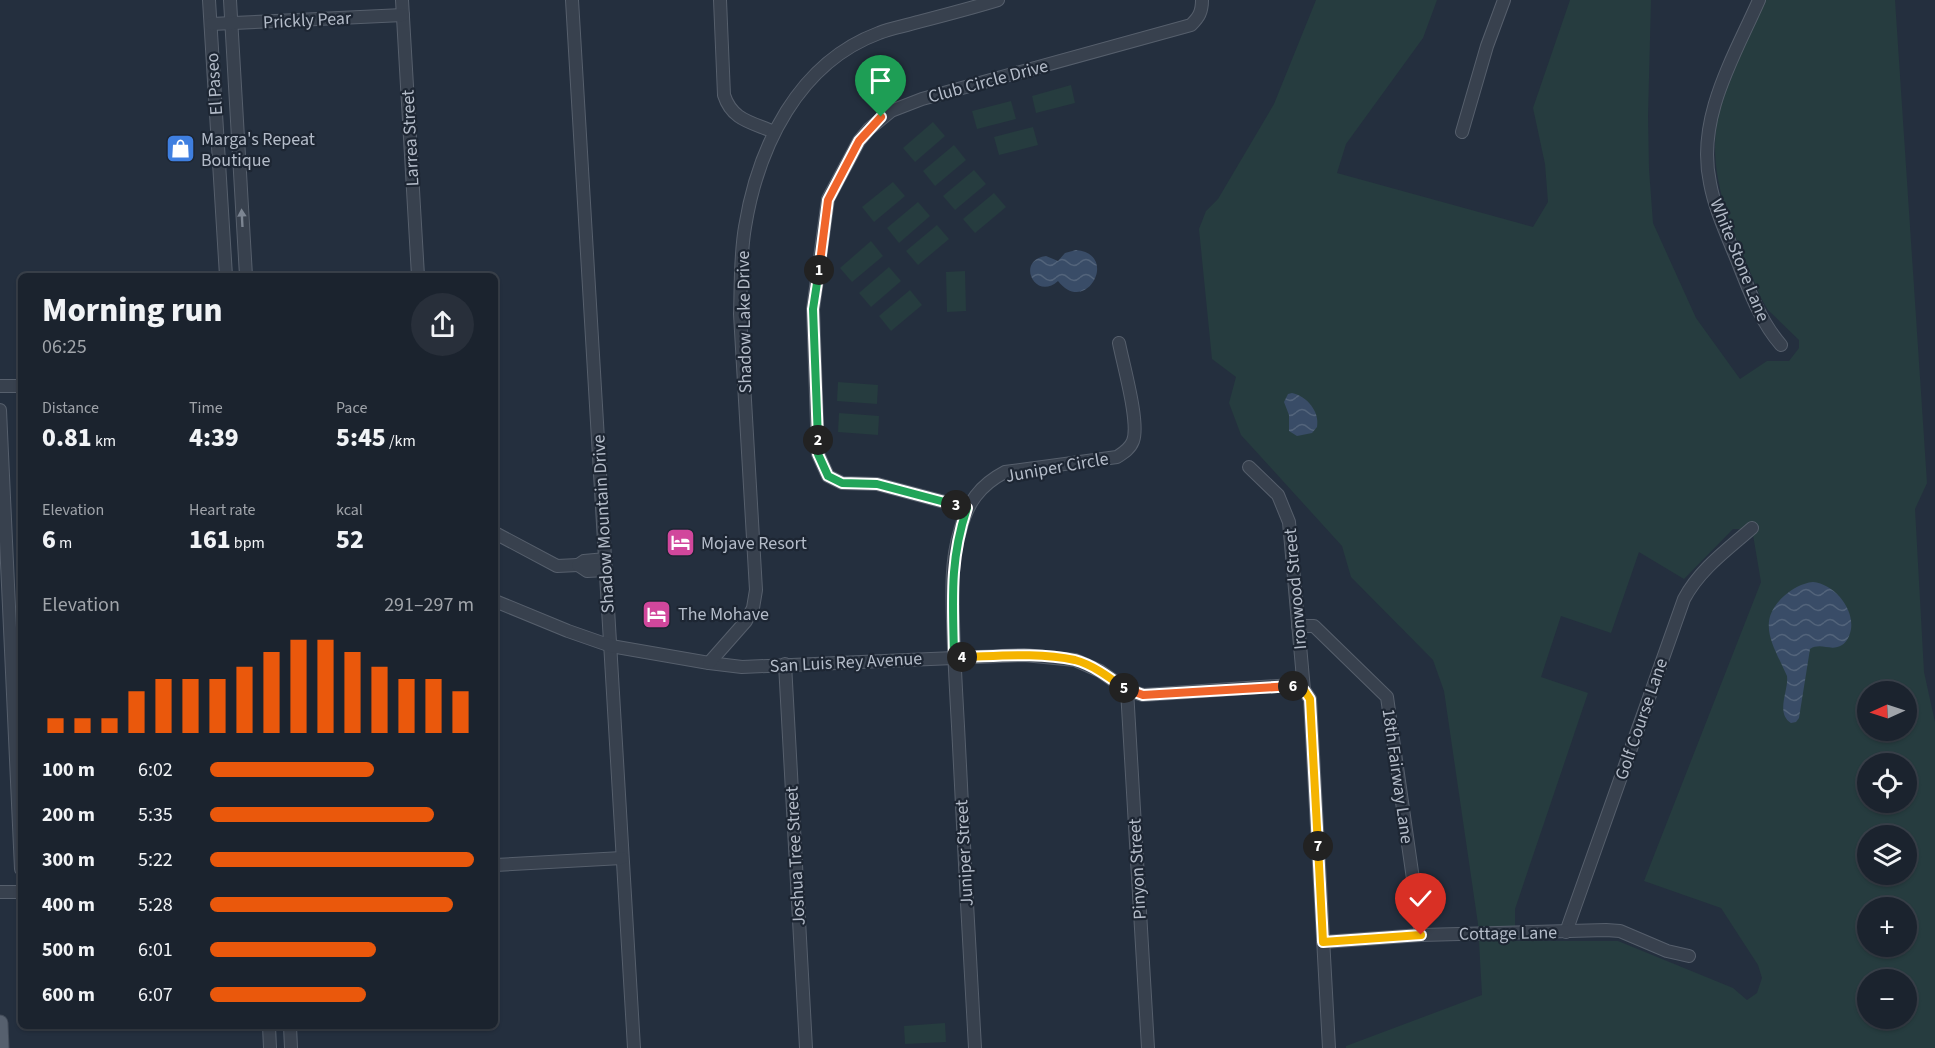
<!DOCTYPE html>
<meta charset="utf-8">
<style>
body{margin:0;font-family:"Source Sans 3",sans-serif;background:#282f3a;color:#f1f3f6;height:100vh;display:flex;flex-direction:column;font-size:22px;white-space:nowrap}
*{box-sizing:border-box;margin:0}
p{font-size:20px;color:#a0a4aa}
.icon{flex:none;width:33px;height:33px;fill:none;stroke:currentColor;stroke-width:2;stroke-linecap:round;stroke-linejoin:round}
.map{position:relative;flex:1;overflow:hidden}
.panel{position:absolute;left:18px;top:273px;width:480px;height:756px;display:flex;flex-direction:column;background:#1b232e;border-radius:9px;box-shadow:0 2px 4px #0004,0 0 0 2px #39404a}
.panel>*{flex:none}
.needle{width:39px;rotate:267deg}
.controls{position:absolute;left:1857px;top:681px;display:grid;gap:12px}
.controls a{display:grid;place-items:center;width:60px;height:60px;border-radius:50%;background:#1b232e;box-shadow:0 2px 4px #0004,0 0 0 2px #39404a;font-size:30px}
.pin{position:absolute;display:grid;place-items:center;width:51px;height:51px;color:#fff;margin:-62px -26px;border-radius:50% 50% 50% 0;rotate:-45deg;box-shadow:0 0 6px #0007}
.pin .icon{rotate:45deg}
.km{position:absolute;width:30px;height:30px;margin:-15px;border-radius:50%;background:#222;color:#fff;font-size:16px;line-height:30px;text-align:center}
.round{display:grid;place-items:center;flex:none;width:63px;height:63px;border-radius:32px;background:#282f3a}
.summary{display:flex;align-items:center;justify-content:space-between;height:102px;padding:0 24px}
h1{font-size:33px;font-weight:800;line-height:45px}
.figures{display:grid;grid-template-columns:repeat(3,1fr);gap:9px;height:102px;padding:6px 24px}
.figures div{display:grid;align-content:center}
.figures b{font-size:26px;font-weight:800}
.figures small{font-size:16px;font-weight:400}
.figures p{font-size:16px}
.chart{height:168px;padding:12px 24px}
.chart p{display:flex;justify-content:space-between}
.chart svg{width:100%;height:108px;margin-top:6px;stroke:#ea580c;stroke-width:6}
ul{padding:0 24px;list-style:none;font-size:20px}
li{display:grid;grid-template-columns:96px 72px 1fr;align-items:center;height:45px}
li i{height:15px;border-radius:8px;background:#ea580c}
.map>svg:first-child{display:block}
</style>
<div class="map">
<svg width="1935" height="1048" viewBox="0 0 1935 1048">
<defs>
<pattern id="water-waves" width="16" height="10" patternUnits="userSpaceOnUse" patternTransform="scale(1.5)"><rect width="16" height="10" fill="#394c67"/><path d="M0 5q4-4 8 0t8 0" fill="none" stroke="#53647b"/></pattern>
</defs>
<rect width="100%" height="100%" fill="#242f3e"/>
<!-- green -->
<g fill="#263c3f" fill-rule="evenodd">
<path d="M1316,0H1437L1423,38L1346,144L1337,173L1533,227L1548,202L1545,164L1533,108L1570,0H1651L1648,116L1649,169L1653,223L1696,318L1740,379L1767,361H1789L1799,348V340L1768,310L1761,298C1740,245 1709,189 1716,130C1721,85 1745,42 1763,0H1895L1927,483L1915,509L1924,672L1935,722V1048H1346V1046L1482,995L1478,924L1444,691L1433,660L1351,577L1342,546L1241,435L1229,403L1236,377L1212,359L1199,229L1206,211L1218,199L1274,104ZM1733,529H1752L1761,582L1644,881L1721,908L1758,965L1762,978L1757,993L1747,1000L1733,988L1618,941H1515V909L1588,693L1541,677L1561,616L1611,633L1639,552L1684,579ZM1868,692H1906V730H1868ZM1868,764H1906V802H1868ZM1868,836H1906V874H1868ZM1868,908H1906V946H1868ZM1868,980H1906V1018H1868Z"/>
<path d="M1071,85L1075,103L1036,113L1032,96Z"/>
<path d="M1011,101L1016,119L977,129L972,111Z"/>
<path d="M933,122L945,136L915,162L903,148Z"/>
<path d="M1033,127L1038,145L999,155L994,137Z"/>
<path d="M954,145L966,160L935,186L923,171Z"/>
<path d="M974,170L986,184L955,210L943,196Z"/>
<path d="M893,182L905,196L874,222L862,207Z"/>
<path d="M994,193L1006,207L975,233L963,219Z"/>
<path d="M918,202L930,216L899,243L887,228Z"/>
<path d="M937,225L949,239L918,265L906,251Z"/>
<path d="M871,241L883,256L852,282L840,268Z"/>
<path d="M889,267L901,281L871,307L859,293Z"/>
<path d="M965,271L966,311L947,312L946,272Z"/>
<path d="M910,290L922,305L891,331L879,316Z"/>
<path d="M838,382L878,385L877,404L837,401Z"/>
<path d="M839,413L879,416L878,435L838,432Z"/>
<path d="M945,1023L946,1042L905,1044L904,1026Z"/>
</g>
<!-- water -->
<g fill="url(#water-waves)">
<path d="M1076,250C1120,254 1086,317 1058,281C1035,302 1015,260 1046,256L1058,261L1065,253Z"/>
<path d="M1292,393C1307,396 1320,412 1317,427L1312,433L1297,436L1289,431V415L1284,402L1288,394Z"/>
<path d="M1813,582C1834,584 1854,608 1851,629C1850,635 1847,642 1842,645C1831,652 1821,642 1810,649L1799,718L1796,722L1791,723C1775,713 1789,690 1787,676C1774,646 1755,622 1784,596C1792,589 1802,583 1813,582Z"/>
</g>
<g fill="none" stroke-linecap="round" stroke-linejoin="round">
<defs>
<g id="minor">
<path d="M209,0L226,276"/>
<path d="M230,0L246,276"/>
<path d="M402,0L418,276"/>
<path d="M572,0L634,1048"/>
<path d="M720,0L724,95C732,120 751,122 774,132"/>
<path d="M1759,0C1734,57 1696,118 1710,183C1715,210 1727,235 1737,260C1749,290 1760,321 1781,345"/>
<path d="M211,24L403,15"/>
<path d="M1462,132L1487,46L1504,0"/>
<path d="M0,386H21"/>
<path d="M0,410L21,869"/>
<path d="M1249,467L1278,495L1289,522L1304,690L1310,699L1329,1048"/>
<path d="M967,508L877,484L842,483L828,476L818,454L813,309L828,199L859,141L869,129L891,111L922,99L1191,25C1199,17 1202,12 1202,0"/>
<path d="M495,533L557,566L578,565"/>
<path d="M606,559L584,561L578,565L587,571L606,570"/>
<path d="M495,601L568,631L611,646L709,663L742,667L1024,655L1075,660L1100,671L1127,690L1143,695L1292,685L1304,690"/>
<path d="M1298,626H1314L1387,697L1421,935"/>
<path d="M709,663L746,621L753,608L756,590L740,314C741,285 740,256 745,227C758,147 798,63 879,33C891,28 905,26 918,22C945,15 972,8 998,0"/>
<path d="M785,664L806,1048"/>
<path d="M1127,690L1148,1048"/>
<path d="M495,865L622,858"/>
<path d="M0,892H21"/>
<path d="M1566,932L1684,599C1700,569 1727,550 1752,528"/>
<path d="M1323,942L1421,935L1606,930L1620,931L1667,951L1689,956"/>
<path d="M269,1026L270,1048"/>
<path d="M290,1026L291,1048"/>
<path d="M975,1048C969,941 963,833 958,726C956,691 954,656 953,621C952,591 951,560 960,531C967,503 980,485 1005,472L1117,457C1123,453 1130,449 1133,441C1140,423 1123,364 1119,343"/>
</g>
<path id="major" d="M0,1023L1,1048"/>
</defs>
<!-- minor casing -->
<use href="#minor" stroke="#565f6c" stroke-width="14"/>
<!-- major casing -->
<use href="#major" stroke="#414a57" stroke-width="17"/>
<!-- minor -->
<use href="#minor" stroke="#38414e" stroke-width="12"/>
<!-- major -->
<use href="#major" stroke="#56606e" stroke-width="15"/>
</g>
<!-- one-way arrows -->
<defs><path id="oneway-solid" d="M-6-.8H1V-3.2L6.5 0L1 3.2V.8H-6Z" transform="scale(1.5)"/></defs>
<use fill="#7c8592" href="#oneway-solid" transform="translate(242 218) rotate(-93)"/>
<g fill="none" stroke-linecap="round" stroke-linejoin="round">
<defs>
<path id="split-1" d="M819,270L828,200L859,141L881,117"/>
<path id="split-2" d="M818,440L813,309L819,270"/>
<path id="split-3" d="M818,440V454L828,476L842,483L877,484L956,505"/>
<path id="split-4" d="M956,505L967,508C949,562 953,602 954,657H962"/>
<path id="split-5" d="M962,657C998,656 1039,652 1075,660C1093,665 1109,677 1124,688"/>
<path id="split-6" d="M1124,688L1143,695L1293,686"/>
<path id="split-7" d="M1293,686L1304,690L1310,699L1318,846"/>
<path id="split-8" d="M1318,846L1323,942L1421,935"/>
</defs>
<!-- split-1 casing -->
<use href="#split-1" stroke="#fff" stroke-width="12"/>
<!-- split-2 casing -->
<use href="#split-2" stroke="#fff" stroke-width="12"/>
<!-- split-3 casing -->
<use href="#split-3" stroke="#fff" stroke-width="12"/>
<!-- split-4 casing -->
<use href="#split-4" stroke="#fff" stroke-width="12"/>
<!-- split-5 casing -->
<use href="#split-5" stroke="#fff" stroke-width="12"/>
<!-- split-6 casing -->
<use href="#split-6" stroke="#fff" stroke-width="12"/>
<!-- split-7 casing -->
<use href="#split-7" stroke="#fff" stroke-width="12"/>
<!-- split-8 casing -->
<use href="#split-8" stroke="#fff" stroke-width="12"/>
<!-- split-1 -->
<use href="#split-1" stroke="#f0652b" stroke-width="8"/>
<!-- split-2 -->
<use href="#split-2" stroke="#22a559" stroke-width="8"/>
<!-- split-3 -->
<use href="#split-3" stroke="#22a559" stroke-width="8"/>
<!-- split-4 -->
<use href="#split-4" stroke="#22a559" stroke-width="8"/>
<!-- split-5 -->
<use href="#split-5" stroke="#f5b400" stroke-width="8"/>
<!-- split-6 -->
<use href="#split-6" stroke="#f0652b" stroke-width="8"/>
<!-- split-7 -->
<use href="#split-7" stroke="#f5b400" stroke-width="8"/>
<!-- split-8 -->
<use href="#split-8" stroke="#f5b400" stroke-width="8"/>
</g>
<!-- icons -->
<defs>
<symbol id="shop-square" viewBox="-11 -11 22 22"><rect x="-9" y="-9" width="18" height="18" rx="4" fill="#3f7fe0" stroke="#1d2633"/><path d="M-5-2.5h2.3a2.7 3.5 0 0 1 5.4 0H5L5.5 6h-11ZM-1.5-2.5h3a1.5 2.3 0 0 0-3 0Z" fill="#fff"/></symbol>
<symbol id="hotel-square" viewBox="-11 -11 22 22"><rect x="-9" y="-9" width="18" height="18" rx="4" fill="#d1479c" stroke="#1d2633"/><path d="M-6-4.5h1.5V1H6V5H4.5V3h-9V5H-6ZM-4 0a1.8 1.8 0 1 1 3.6 0ZM.5 0V-2.5h3Q6-2.5 6 0Z" fill="#fff"/></symbol>
</defs>
<g fill-rule="evenodd">
<use href="#shop-square" x="164" y="132" width="33" height="33"/>
<use href="#hotel-square" x="664" y="526" width="33" height="33"/>
<use href="#hotel-square" x="640" y="598" width="33" height="33"/>
</g>
<g text-anchor="middle" stroke-width="4.5" stroke-linejoin="round" paint-order="stroke">
<!-- street labels -->
<g font-size="18" fill="#b4bcc9" stroke="#1d2633">
<text transform="translate(307 20) rotate(-3)" y="6">Prickly Pear</text>
<text transform="translate(988 81) rotate(-15)" y="6">Club Circle Drive</text>
<text transform="translate(214 84) rotate(-94)" y="6">El Paseo</text>
<text transform="translate(410 138) rotate(-93)" y="6">Larrea Street</text>
<text transform="translate(1740 260) rotate(68)" y="6">White Stone Lane</text>
<text transform="translate(744 322) rotate(-91)" y="6">Shadow Lake Drive</text>
<text transform="translate(1057 467) rotate(-10)" y="6">Juniper Circle</text>
<text transform="translate(603 524) rotate(-93)" y="6">Shadow Mountain Drive</text>
<text transform="translate(1295 589) rotate(-95)" y="6">Ironwood Street</text>
<text transform="translate(846 662) rotate(-3)" y="6">San Luis Rey Avenue</text>
<text transform="translate(1641 719) rotate(-71)" y="6">Golf Course Lane</text>
<text transform="translate(1398 776) rotate(82)" y="6">18th Fairway Lane</text>
<text transform="translate(964 853) rotate(-93)" y="6">Juniper Street</text>
<text transform="translate(795 856) rotate(-93)" y="6">Joshua Tree Street</text>
<text transform="translate(1137 869) rotate(-93)" y="6">Pinyon Street</text>
<text transform="translate(1508 933) rotate(-1)" y="6">Cottage Lane</text>
</g>
<!-- poi labels -->
<g font-size="18" fill="#b4bcc9" stroke="#1d2633" text-anchor="start">
<text x="201" y="145">Marga's Repeat<tspan x="201" dy="21">Boutique</tspan></text>
<text x="701" y="549">Mojave Resort</text>
<text x="678" y="620">The Mohave</text>
</g>
</g>
</svg>
<div class="controls">
<a><svg class="needle" viewBox="-14 -14 28 28"><path d="M0-13l5 13h-10z" fill="#e53935"/><path d="M0 13l5-13h-10z" fill="#a0a4aa"/></svg></a>
<a><svg class="icon" aria-label="locate" viewBox="0 0 24 24"><circle cx="12" cy="12" r="6"/><path d="M12 2v4M12 18v4M2 12h4M18 12h4"/></svg></a>
<a><svg class="icon" aria-label="layers" viewBox="0 0 24 24"><path d="M12 4l9 5-9 5-9-5zM3 14l9 5 9-5"/></svg></a>
<a>+</a>
<a>−</a>
</div>
<div class="pin" style="left:881px;top:117px;background:#1e9e55"><svg class="icon" aria-label="arrive" viewBox="0 0 24 24"><path d="M6 21V4h12l-3 4 3 4H6"/></svg></div>
<div class="pin" style="left:1421px;top:935px;background:#d93025"><svg class="icon" aria-label="check" viewBox="0 0 24 24"><path d="M5 12l5 5 9-10"/></svg></div>
<b class="km" style="left:819px;top:270px">1</b>
<b class="km" style="left:818px;top:440px">2</b>
<b class="km" style="left:956px;top:505px">3</b>
<b class="km" style="left:962px;top:657px">4</b>
<b class="km" style="left:1124px;top:688px">5</b>
<b class="km" style="left:1293px;top:686px">6</b>
<b class="km" style="left:1318px;top:846px">7</b>
<section class="panel">
<div class="summary"><div><h1>Morning run</h1><p>06:25</p></div><a class="round"><svg class="icon" aria-label="share" viewBox="0 0 24 24"><path d="M12 15V3M7 8l5-5 5 5M5 13v7h14v-7"/></svg></a></div>
<div class="figures">
<div><p>Distance</p><b>0.81<small> km</small></b></div>
<div><p>Time</p><b>4:39</b></div>
<div><p>Pace</p><b>5:45<small> /km</small></b></div>
</div>
<div class="figures">
<div><p>Elevation</p><b>6<small> m</small></b></div>
<div><p>Heart rate</p><b>161<small> bpm</small></b></div>
<div><p>kcal</p><b>52</b></div>
</div>
<div class="chart"><p><span>Elevation</span>291–297 m</p>
<svg viewBox="0 0 160 44" preserveAspectRatio="none"><path d="M5 44V38M15 44V38M25 44V38M35 44V27M45 44V22M55 44V22M65 44V22M75 44V17M85 44V11M95 44V6M105 44V6M115 44V11M125 44V17M135 44V22M145 44V22M155 44V27"/></svg>
</div>
<ul>
<li><b>100 m</b>6:02<i style="width:62%"></i></li>
<li><b>200 m</b>5:35<i style="width:85%"></i></li>
<li><b>300 m</b>5:22<i style="width:100%"></i></li>
<li><b>400 m</b>5:28<i style="width:92%"></i></li>
<li><b>500 m</b>6:01<i style="width:63%"></i></li>
<li><b>600 m</b>6:07<i style="width:59%"></i></li>
</ul>
</section>
</div>
